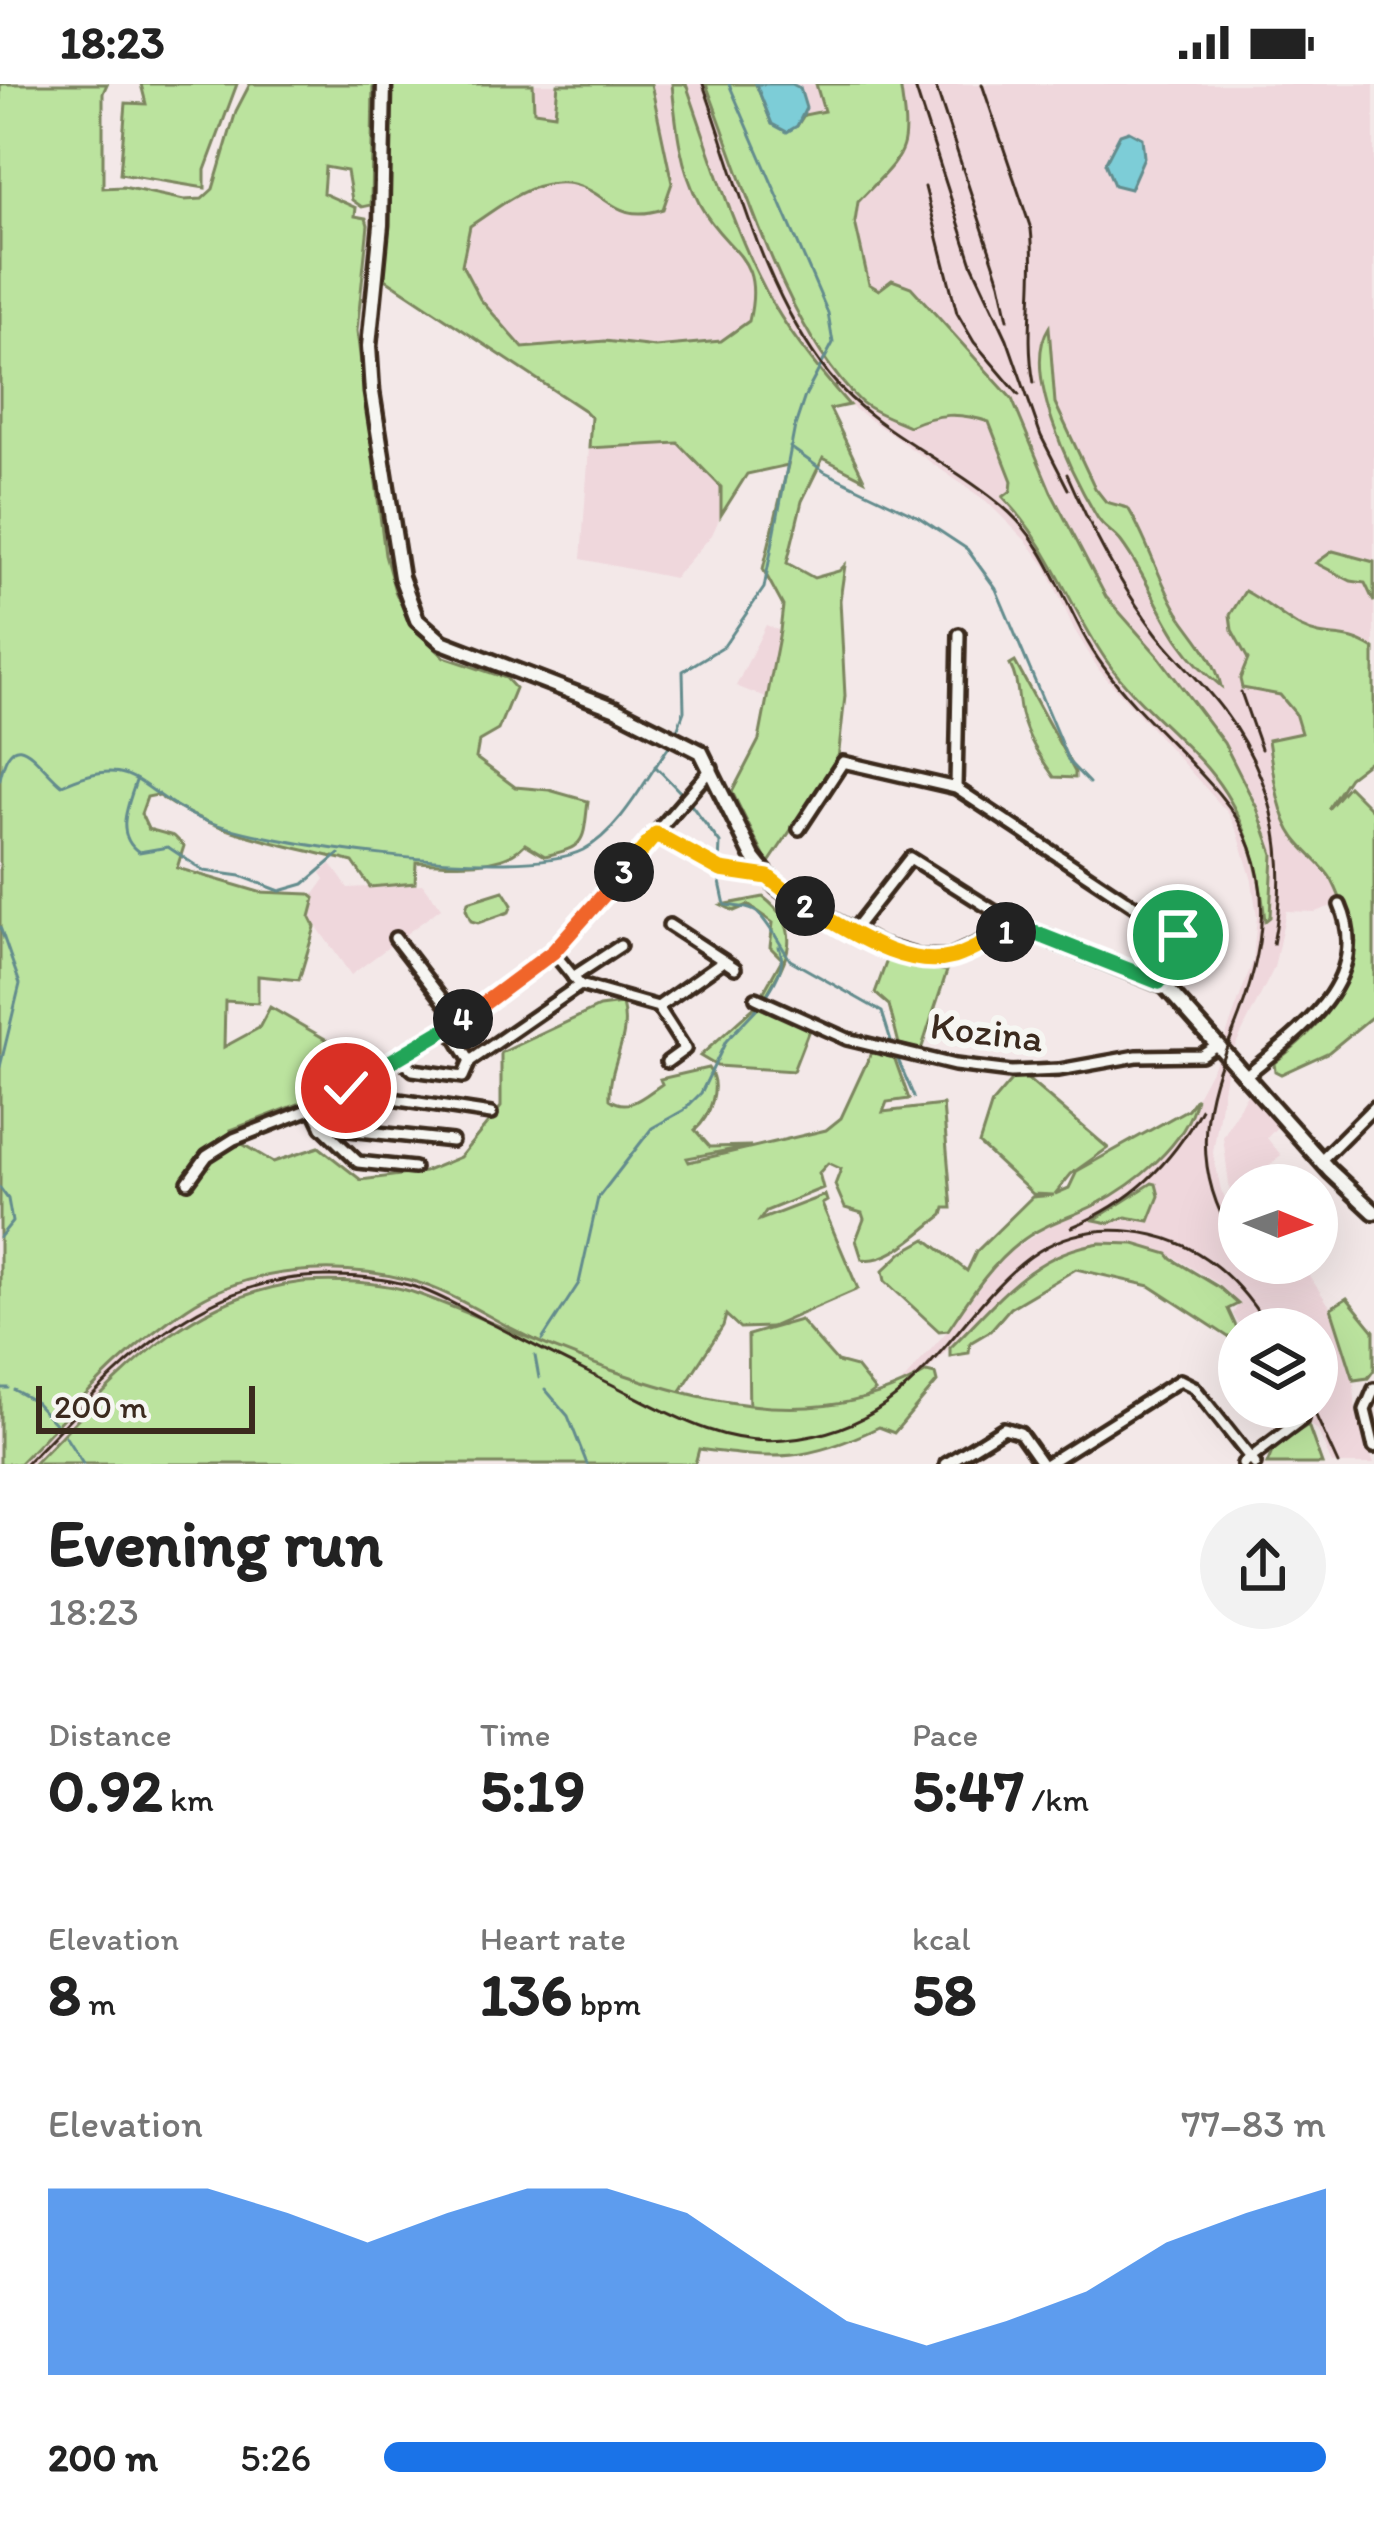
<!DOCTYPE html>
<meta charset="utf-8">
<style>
body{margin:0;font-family:Itim,sans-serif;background:#f2f2f2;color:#222;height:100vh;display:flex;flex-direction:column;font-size:45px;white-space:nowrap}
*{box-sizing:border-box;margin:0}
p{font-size:39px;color:#767676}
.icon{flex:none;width:66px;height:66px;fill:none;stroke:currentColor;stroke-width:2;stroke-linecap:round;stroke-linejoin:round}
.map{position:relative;height:1380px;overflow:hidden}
.sheet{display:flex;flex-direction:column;background:#fff;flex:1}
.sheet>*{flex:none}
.needle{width:78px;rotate:91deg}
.buttons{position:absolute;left:1218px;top:1080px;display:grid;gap:24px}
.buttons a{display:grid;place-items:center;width:120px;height:120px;border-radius:50%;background:#fff;box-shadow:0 12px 48px #0002;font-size:60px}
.scale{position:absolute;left:36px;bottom:30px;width:219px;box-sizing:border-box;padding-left:12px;border:6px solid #3b2a1e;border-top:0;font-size:33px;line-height:42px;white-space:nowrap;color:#3b2a1e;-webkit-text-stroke:9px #f6f6f2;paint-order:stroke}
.pin{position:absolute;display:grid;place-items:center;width:102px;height:102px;color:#fff;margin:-51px;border:6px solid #fff;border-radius:50%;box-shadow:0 3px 12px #0007}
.km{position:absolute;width:60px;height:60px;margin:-30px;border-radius:50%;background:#222;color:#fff;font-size:33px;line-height:60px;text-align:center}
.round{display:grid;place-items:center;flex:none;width:126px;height:126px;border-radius:63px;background:#f2f2f2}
.head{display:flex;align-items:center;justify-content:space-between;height:204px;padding:0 48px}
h1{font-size:66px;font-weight:700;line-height:90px}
.stats{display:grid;grid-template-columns:repeat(3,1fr);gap:18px;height:204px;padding:12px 48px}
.stats div{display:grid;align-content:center}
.stats b{font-size:60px;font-weight:700}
.stats small{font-size:33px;font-weight:400}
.stats p{font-size:33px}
.chart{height:336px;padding:24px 48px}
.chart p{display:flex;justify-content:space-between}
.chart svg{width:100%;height:216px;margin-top:12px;fill:#1a73e8;opacity:.7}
ul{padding:0 48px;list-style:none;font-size:39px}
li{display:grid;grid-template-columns:192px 144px 1fr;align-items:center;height:90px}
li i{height:30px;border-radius:15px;background:#1a73e8}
.status{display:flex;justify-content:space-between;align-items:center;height:84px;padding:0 60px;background:#fff;direction:ltr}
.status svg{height:33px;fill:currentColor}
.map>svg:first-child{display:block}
</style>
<div class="status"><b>18:23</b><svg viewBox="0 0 49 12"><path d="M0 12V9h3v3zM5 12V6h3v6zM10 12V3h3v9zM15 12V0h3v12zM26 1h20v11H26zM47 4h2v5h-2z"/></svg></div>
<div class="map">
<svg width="1374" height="1380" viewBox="0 0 1374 1380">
<rect width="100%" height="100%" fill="#f3e8e8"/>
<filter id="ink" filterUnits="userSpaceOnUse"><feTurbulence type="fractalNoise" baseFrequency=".00833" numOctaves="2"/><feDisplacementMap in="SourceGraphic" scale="24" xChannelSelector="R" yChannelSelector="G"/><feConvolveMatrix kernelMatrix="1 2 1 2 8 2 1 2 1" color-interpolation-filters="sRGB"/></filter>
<g filter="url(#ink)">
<!-- built -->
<g fill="#efd7dc">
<path d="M398,0H1374V674L1349,693L1328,725L1349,775L1374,816L1352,815L1315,828L1286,827L1274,884L1233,966L1224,957L1253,876L1257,833L1252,797L1238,749L1228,729L1099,586L1074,545L1046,483L1027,458L986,417L849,321L817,285L702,385L721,403V431L712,451L674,494L581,475L589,364L633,361L387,197Z"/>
<path d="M766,541L780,547L766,614L736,602Z"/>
<path d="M331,780L348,804L423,800L441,824L351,891L310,833L313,812L325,795L321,789Z"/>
<path d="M1217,975L1227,982L1213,1069L1221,1106L1239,1141V1179H1295L1308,1190L1331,1224L1341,1251L1353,1289L1356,1329L1374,1380H1332L1318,1347L1307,1339L1297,1343L1286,1323H1317V1245H1242L1233,1230L1239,1219L1217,1199L1168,1170L1118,1159L1069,1166L1024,1189L889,1325L854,1345L812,1359L752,1362L712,1354L421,1211L364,1199L322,1197L303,1198L194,1232L128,1285L34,1380H19L120,1277L189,1223L235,1201L282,1190L321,1186L365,1188L425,1201L715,1344L773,1352L830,1342L866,1326L898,1303L948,1246L1002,1173L1173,1059L1193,1029L1196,1014Z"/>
<path d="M1248,1008L1278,1042L1267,1054L1281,1071L1249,1101H1239L1234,1114L1230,1108L1223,1053Z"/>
</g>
<!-- green -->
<g fill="#bbe39e" stroke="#7b865e" stroke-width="3">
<path d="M0,0H107L103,9V104L123,103L184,116L202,115L213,105L236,27L250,0H373L371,121L362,123L352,116L347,87L325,83L323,109L356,124L355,132L366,134L368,141L357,247L385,471L395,507L410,540L444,573L506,594L515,604L498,646L479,657L476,674L515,703L549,706L588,717C583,758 587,762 545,772L525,760C502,786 448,779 416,778L415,799L370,803L353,778C286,760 215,751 157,711L147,713L141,730L148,745L174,752L184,762L177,784L259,808L310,810L315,814L310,833L315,843L299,896L258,892V919L225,917L224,963L259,944L270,923L332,959L335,1006L231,1046L234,1055L273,1078L319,1063L361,1096L424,1088L460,1073L501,1023V969L599,923L622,920C632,956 608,979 610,1015C629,1029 645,1011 662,1000L660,995L708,984C722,1001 710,1033 695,1046L710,1063L751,1062L687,1074L689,1078L826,1046L841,1034L871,969L893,970L909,1015L887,1018L883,1028L943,1021L952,1124H945L943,1131C921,1147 890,1180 862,1175L856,1156L864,1135L862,1129L845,1124L835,1101L841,1085L828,1079L819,1089L823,1104L766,1127L760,1136L825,1111L827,1117L822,1120L858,1205L771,1243L740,1244L726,1231L723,1242L675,1316L709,1331L749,1339L748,1251L800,1236L837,1278L856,1283L875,1307L836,1335L806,1345L810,1348C777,1352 748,1352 715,1344C645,1313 578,1277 509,1243C477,1226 444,1205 409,1196C338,1178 250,1182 187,1224C123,1266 72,1326 19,1380H0Z"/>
<path d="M141,0H237L205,86V104L120,90L126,19L146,20Z"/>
<path d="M388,0H533L534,27L555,30L558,0H651L672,99L663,125C608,143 605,96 556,99C525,100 495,126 470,142L462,181L480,215L523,264L605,257L655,263L721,257L749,237C765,169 727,171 700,121C680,83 676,42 672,0H686C711,70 732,143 767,209C788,249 819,287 849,321L830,325L864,395L823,374L802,417L787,479L814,494L839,487L845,481L840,516L845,612L838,676L768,780L732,708L759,656L780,547L783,522L763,485L788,381L747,390L721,431V403L678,359L589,364L591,333L585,327L381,192L387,141Z"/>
<path d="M706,0H756L772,40L797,42L804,31L824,27L816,0H900C911,71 906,67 858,118L855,138L869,200L879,206L892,196L911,203L1012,315L1051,408L1106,513L1159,573L1224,659L1257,724L1273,770L1270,833L1265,837C1259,779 1245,729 1207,684C1175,647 1134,617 1106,576C1069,522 1050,461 1003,413L1011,407L1012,397L989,338C959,328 938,329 909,342C894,335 872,328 860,317C787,249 742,93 706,0Z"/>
<path d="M1049,243L1055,319L1095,404L1106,418L1128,424C1148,457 1158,495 1178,528C1194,553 1214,571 1221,602C1164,557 1160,511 1122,459C1115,449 1103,444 1097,433C1072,391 1020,287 1049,243Z"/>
<path d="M1333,467L1374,478V518L1365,499L1351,497L1316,479Z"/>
<path d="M1245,507C1265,517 1282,533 1302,544C1330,558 1343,545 1374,565V674L1349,693L1328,725L1348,702L1374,728V931L1329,968L1281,990L1275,987L1274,979C1341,927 1374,879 1332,796C1322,780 1306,769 1295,754C1277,729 1273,686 1268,656L1301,649L1295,629L1280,611L1242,604L1240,595L1248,575L1232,546L1230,531Z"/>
<path d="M1015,578L1075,688V694L1054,693C1040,673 1027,654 1021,630C1017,612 1019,598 1010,581Z"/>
<path d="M503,807L512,821L509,828L478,839L471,837L466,825L468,818Z"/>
<path d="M763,813C805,845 788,874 766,912L762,911L782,875L770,863L773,839L748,821L734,827L722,821Z"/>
<path d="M887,876L947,887L921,966L899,960L889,921L875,909Z"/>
<path d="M759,919L810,943L793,987L717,982L700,972Z"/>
<path d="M1015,992H1024L1108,1064L1071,1090L1055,1110L1069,1104L1077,1087L1188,1025L1196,1014C1187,1060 1134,1101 1095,1121C1069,1134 1041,1141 1019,1159C989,1182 969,1215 948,1246L939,1247L885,1197L883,1187L903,1168L926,1155L967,1187L976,1168L1032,1113L1054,1111L1033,1110L979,1060L992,1019Z"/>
<path d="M1152,1099L1156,1100L1159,1112L1149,1137L1126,1133L1109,1139L1094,1136Z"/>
<path d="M1100,1159L1134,1160L1168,1170L1172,1175L1220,1204L1238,1220L1228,1225L1239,1249V1266L1233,1256L1150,1202L1076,1185L1010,1224L990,1247L970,1259L969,1269L950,1272V1264C997,1218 1031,1169 1100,1159Z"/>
<path d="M303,1198C342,1196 384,1197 421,1211C583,1271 770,1380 927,1288L935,1290L937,1298L894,1349L879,1343C807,1378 776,1376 699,1365L695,1380H34C115,1298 181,1213 303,1198Z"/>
<path d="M1347,1214L1374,1247V1286L1368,1294L1354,1296L1331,1224Z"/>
<path d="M1308,1341L1322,1380H1267L1274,1363Z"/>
</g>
<!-- water -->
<g fill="#7dcdd7" stroke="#638c8d" stroke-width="3">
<path d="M756,0H792L800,4L806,24L797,42L787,48L772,40Z"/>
<path d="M1129,47L1142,54L1144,73L1130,105L1114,101L1105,79L1120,50Z"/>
</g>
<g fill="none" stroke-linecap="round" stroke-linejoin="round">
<!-- stream -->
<g stroke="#638c8d" stroke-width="3">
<path d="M790,363L825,388L917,432L967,465L996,505L1069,678L1089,699"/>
<path d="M675,652L684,627L683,587L724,562L764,504L795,342L805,312L833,259L828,229L729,0"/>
<path d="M655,682L682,710"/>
<path d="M0,695C13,632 39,684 62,701C134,668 135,704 194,732C257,762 522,797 583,766C621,746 646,694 670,661"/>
<path d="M136,697C128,721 114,751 139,768L168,763L204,787L241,792L280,807L304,800L339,770"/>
<path d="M688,717L720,759L719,781"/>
<path d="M718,789L725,821C756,825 756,823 773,849"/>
<path d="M0,843L20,900L0,983"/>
<path d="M775,851L790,876L882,928L892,960"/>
<path d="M765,914C775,898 787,882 779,863"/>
<path d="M897,973L914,1013"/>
<path d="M0,1104L8,1115L12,1138L0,1153"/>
<path d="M542,1256L579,1199L598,1114L652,1044L684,1026L701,1009L726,957L761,920"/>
<path d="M535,1272L539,1294"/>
<path d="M0,1304H8"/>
<path d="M545,1305L568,1332L587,1380"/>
<path d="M14,1306L34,1317L59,1344"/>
<path d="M65,1352L83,1380"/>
</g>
<defs>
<g id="minor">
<path d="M956,704L959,550"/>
<path d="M799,745L843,678L956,704L1178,851L1182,857L1181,867L1159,898"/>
<path d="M656,750L721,786L768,793"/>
<path d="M669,841L735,884"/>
<path d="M852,848L910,774L1021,844"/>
<path d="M395,854L459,937"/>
<path d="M553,868L580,901L658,923L685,965L667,978"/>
<path d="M573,893L620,862"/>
<path d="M756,914L847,955L955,981L1011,988L1059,986L1137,972L1201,971L1215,962"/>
<path d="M658,923L723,877"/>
<path d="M449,943L470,977"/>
<path d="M398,973L413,986L463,993L470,977L580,901"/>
<path d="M1244,993C1295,950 1374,899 1340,821"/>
<path d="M354,999L366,1011L491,1030"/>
<path d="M313,1024L322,1043L452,1057"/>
<path d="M322,1043L358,1078L414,1084"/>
<path d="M1320,1077L1374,1023"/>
<path d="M188,1098L207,1072L234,1055L313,1024L472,930L553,868L712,684"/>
<path d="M1374,1305L1365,1326L1374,1363"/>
<path d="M946,1380L1004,1344L1020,1349L1042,1380"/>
<path d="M1047,1380L1180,1296L1194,1303L1255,1380"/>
<path d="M1243,1380L1302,1335"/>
</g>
<path id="major" d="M384,0L381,141L369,262L372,308L401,493L417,536L442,558L616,625L701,668L753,773L777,803L800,819L880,862L920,874H949L1008,847L1024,845L1165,902L1330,1087L1374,1128"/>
</defs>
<!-- minor casing -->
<use href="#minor" stroke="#3b2a1e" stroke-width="18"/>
<!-- major casing -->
<use href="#major" stroke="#3b2a1e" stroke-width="21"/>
<!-- minor -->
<use href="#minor" stroke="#f6f6f2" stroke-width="9"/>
<!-- major -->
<use href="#major" stroke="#f6f6f2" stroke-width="12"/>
<!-- rail -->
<g stroke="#3b2a1e" stroke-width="3">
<path d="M703,0C738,98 763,207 829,291C875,348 947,375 1002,422C1054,465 1065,530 1103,582C1137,629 1182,666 1219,710C1284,786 1264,876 1229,958"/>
<path d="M914,0L972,180L1007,255L1041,352L1068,405"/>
<path d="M935,0L1000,198L1008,235"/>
<path d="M982,0L1031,145C1037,197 1024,248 1034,299"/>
<path d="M925,103L957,229L974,258L1019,311"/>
<path d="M1067,390C1091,445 1120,502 1157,550C1178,576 1203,599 1223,626C1275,696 1290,775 1273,860"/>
<path d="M1241,608L1261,665"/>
<path d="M1227,1142C1192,1077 1203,1012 1234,947"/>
<path d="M1072,1143C1131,1118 1171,1081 1201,1025"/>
<path d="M1312,1323L1338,1380"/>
<path d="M26,1380C113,1291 196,1189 332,1192C361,1192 392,1195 421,1205C446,1214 470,1229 494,1241C534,1262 575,1282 615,1302C670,1330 722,1362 785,1356C821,1353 857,1341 886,1320C978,1254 1010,1119 1153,1151C1206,1163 1242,1200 1269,1245"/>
</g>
</g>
</g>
<g fill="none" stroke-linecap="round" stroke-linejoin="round" filter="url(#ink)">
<defs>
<path id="split-1" d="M1006,848L1027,846L1159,898L1181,867L1182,857L1178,851"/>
<path id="split-2" d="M805,822C847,845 904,887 954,873C973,867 989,856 1006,848"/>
<path id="split-3" d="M624,788L656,750L721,786L768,793L805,822"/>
<path id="split-4" d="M463,935L553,868L624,788"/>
<path id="split-5" d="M346,1004L463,935"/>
</defs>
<!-- split-1 casing -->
<use href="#split-1" stroke="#fff" stroke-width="24"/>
<!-- split-2 casing -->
<use href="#split-2" stroke="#fff" stroke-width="24"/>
<!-- split-3 casing -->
<use href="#split-3" stroke="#fff" stroke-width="24"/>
<!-- split-4 casing -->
<use href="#split-4" stroke="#fff" stroke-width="24"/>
<!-- split-5 casing -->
<use href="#split-5" stroke="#fff" stroke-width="24"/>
<!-- split-1 -->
<use href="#split-1" stroke="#22a559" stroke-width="15"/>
<!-- split-2 -->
<use href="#split-2" stroke="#f5b400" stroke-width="15"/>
<!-- split-3 -->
<use href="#split-3" stroke="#f5b400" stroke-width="15"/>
<!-- split-4 -->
<use href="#split-4" stroke="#f0652b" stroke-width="15"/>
<!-- split-5 -->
<use href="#split-5" stroke="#22a559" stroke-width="15"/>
</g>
<g text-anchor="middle" stroke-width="12" stroke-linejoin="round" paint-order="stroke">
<!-- street labels -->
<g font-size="39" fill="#3b2a1e" stroke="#f6f6f2">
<text transform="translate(987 947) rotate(7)" y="14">Kozina</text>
</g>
</g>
</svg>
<div class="buttons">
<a><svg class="needle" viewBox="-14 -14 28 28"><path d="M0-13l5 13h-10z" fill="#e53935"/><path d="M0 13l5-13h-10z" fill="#767676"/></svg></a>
<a><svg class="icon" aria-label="layers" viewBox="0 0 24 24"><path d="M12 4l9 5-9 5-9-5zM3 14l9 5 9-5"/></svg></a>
</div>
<div class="scale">200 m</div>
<div class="pin" style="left:1178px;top:851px;background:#1e9e55"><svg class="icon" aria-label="arrive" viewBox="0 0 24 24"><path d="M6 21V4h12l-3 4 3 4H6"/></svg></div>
<div class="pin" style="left:346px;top:1004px;background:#d93025"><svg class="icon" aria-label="check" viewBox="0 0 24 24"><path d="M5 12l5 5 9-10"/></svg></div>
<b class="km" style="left:1006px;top:848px">1</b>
<b class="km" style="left:805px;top:822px">2</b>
<b class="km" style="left:624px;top:788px">3</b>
<b class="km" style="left:463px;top:935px">4</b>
</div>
<section class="sheet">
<div class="head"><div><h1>Evening run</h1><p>18:23</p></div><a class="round"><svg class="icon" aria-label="share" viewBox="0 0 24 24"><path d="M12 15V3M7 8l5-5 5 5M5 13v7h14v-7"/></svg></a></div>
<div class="stats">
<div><p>Distance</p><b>0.92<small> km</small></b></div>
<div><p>Time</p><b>5:19</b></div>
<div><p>Pace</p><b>5:47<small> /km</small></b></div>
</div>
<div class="stats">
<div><p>Elevation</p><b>8<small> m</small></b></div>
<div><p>Heart rate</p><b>136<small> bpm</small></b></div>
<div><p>kcal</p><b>58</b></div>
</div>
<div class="chart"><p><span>Elevation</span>77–83 m</p>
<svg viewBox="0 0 160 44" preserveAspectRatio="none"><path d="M0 44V6L10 6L20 6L30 11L40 17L50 11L60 6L70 6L80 11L90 22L100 33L110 38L120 33L130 27L140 17L150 11L160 6V44z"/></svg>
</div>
<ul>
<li><b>200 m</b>5:26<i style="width:100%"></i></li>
</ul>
</section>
